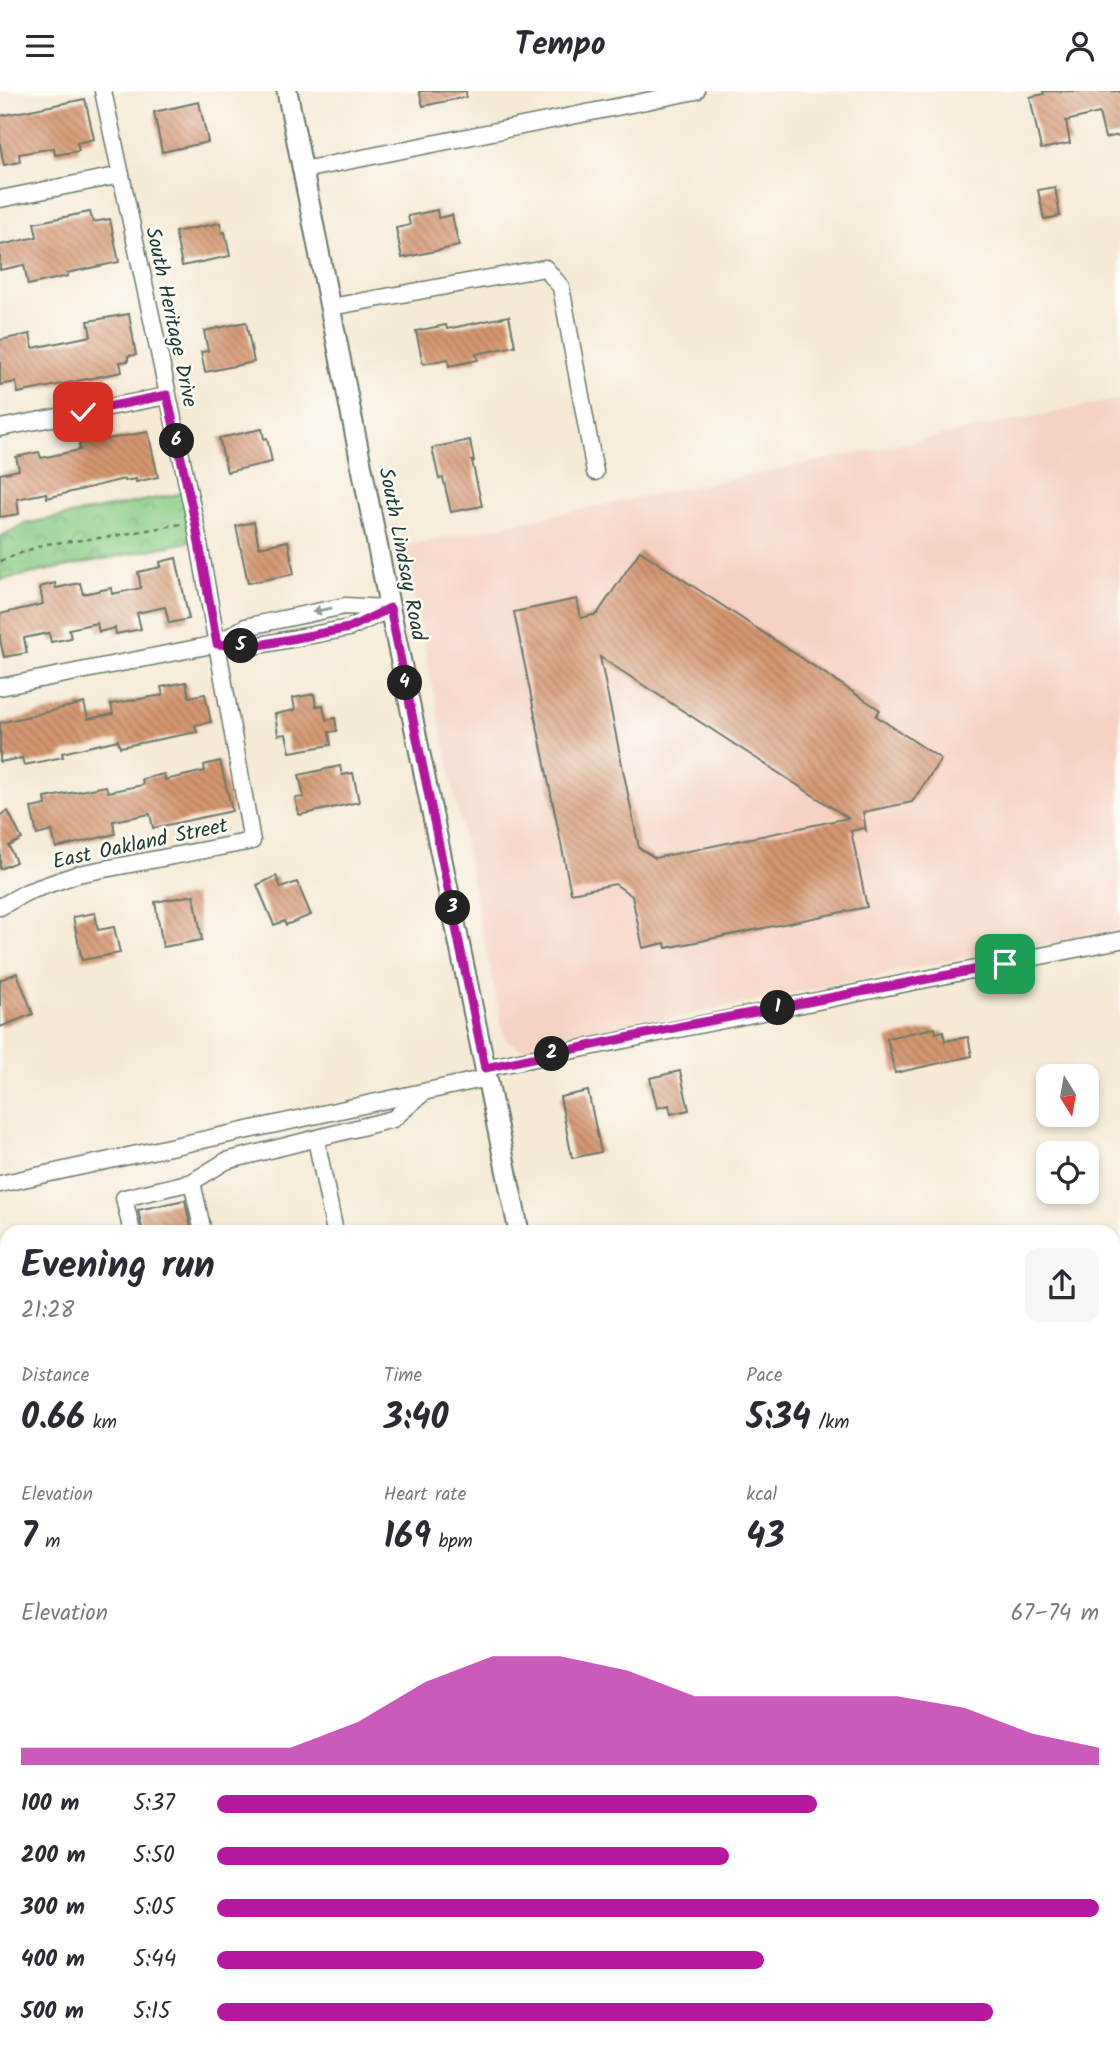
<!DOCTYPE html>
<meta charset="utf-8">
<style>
body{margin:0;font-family:Kalam,sans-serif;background:#f7f7f7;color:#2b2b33;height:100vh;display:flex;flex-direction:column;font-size:26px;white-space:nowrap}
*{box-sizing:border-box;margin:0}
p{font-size:23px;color:#7c7c81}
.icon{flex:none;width:38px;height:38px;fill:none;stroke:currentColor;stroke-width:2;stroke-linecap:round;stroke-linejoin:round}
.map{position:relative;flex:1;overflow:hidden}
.panel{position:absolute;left:0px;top:1134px;width:1120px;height:831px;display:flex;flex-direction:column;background:#fff;border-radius:21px 21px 0 0;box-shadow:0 4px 10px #0003}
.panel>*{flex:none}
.needle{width:46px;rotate:169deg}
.tools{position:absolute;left:1036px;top:973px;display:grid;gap:14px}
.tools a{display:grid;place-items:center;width:63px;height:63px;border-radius:14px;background:#fff;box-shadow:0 4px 10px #0003;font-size:35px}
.pin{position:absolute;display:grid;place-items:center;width:60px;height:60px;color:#fff;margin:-30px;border-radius:14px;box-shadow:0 4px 10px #0006}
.km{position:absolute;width:35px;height:35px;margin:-18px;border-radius:50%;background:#222;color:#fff;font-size:19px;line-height:35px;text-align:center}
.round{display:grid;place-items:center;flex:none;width:74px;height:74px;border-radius:14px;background:#f7f7f7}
.summary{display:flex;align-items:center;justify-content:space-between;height:119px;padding:0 21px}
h1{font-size:38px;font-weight:600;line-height:52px}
.metrics{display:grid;grid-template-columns:repeat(3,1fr);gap:10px;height:119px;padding:7px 21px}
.metrics div{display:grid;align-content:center}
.metrics b{font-size:35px;font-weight:600}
.metrics small{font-size:19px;font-weight:400}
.metrics p{font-size:19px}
.chart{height:196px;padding:14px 21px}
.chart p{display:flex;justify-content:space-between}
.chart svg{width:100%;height:126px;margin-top:7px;fill:#b5179e;opacity:.7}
ul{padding:0 21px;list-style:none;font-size:23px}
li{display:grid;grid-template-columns:112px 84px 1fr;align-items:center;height:52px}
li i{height:18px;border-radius:9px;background:#b5179e}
header{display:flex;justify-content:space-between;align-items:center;height:91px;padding:0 21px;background:#fff;font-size:32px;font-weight:600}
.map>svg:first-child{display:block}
</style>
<header><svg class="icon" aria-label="menu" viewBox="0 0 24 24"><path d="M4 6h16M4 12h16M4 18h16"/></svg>Tempo<svg class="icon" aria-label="person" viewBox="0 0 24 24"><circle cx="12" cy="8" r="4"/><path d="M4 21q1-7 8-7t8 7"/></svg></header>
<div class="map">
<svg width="1120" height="1965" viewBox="0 0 1120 1965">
<defs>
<pattern id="park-crowns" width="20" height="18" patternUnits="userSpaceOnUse" patternTransform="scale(1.75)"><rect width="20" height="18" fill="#8cce86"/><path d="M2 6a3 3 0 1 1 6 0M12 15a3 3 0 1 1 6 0" fill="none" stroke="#72a86e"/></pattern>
<pattern id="building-back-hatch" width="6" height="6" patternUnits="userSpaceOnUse" patternTransform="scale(1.75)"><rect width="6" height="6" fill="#d49670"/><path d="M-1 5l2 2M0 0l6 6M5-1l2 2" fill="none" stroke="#ab7c5d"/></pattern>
</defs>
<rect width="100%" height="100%" fill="#fdfcf7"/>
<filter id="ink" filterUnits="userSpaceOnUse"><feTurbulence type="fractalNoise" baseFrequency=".0143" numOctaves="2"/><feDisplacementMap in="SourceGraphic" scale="14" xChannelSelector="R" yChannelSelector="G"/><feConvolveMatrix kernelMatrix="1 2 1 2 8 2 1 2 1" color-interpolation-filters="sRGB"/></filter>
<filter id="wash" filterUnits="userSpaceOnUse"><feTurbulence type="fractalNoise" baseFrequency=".00686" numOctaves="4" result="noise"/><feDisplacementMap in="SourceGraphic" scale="28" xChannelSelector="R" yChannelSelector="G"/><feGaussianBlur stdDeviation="1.57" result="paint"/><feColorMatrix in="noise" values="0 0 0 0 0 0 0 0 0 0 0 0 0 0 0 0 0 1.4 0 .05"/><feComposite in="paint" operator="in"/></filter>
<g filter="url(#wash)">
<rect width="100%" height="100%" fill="#f6ead5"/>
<!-- built -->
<path fill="#f5d2c2" d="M1120,308V838L1020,859L972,865L527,958L519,957L507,949L503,941L404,455Z"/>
<!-- park -->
<g fill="url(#park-crowns)" stroke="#56865d" stroke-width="2">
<path d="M189,401L198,449L0,489V446L24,433Z"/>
<path d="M7,1905V1958H223V1965H0V1907Z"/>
</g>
<g id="blocks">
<!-- building -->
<g fill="url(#building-back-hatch)" fill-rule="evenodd">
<path d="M419,0H466V6L423,15Z"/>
<path d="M1043,0H1120V44L1105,47L1099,22L1066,30L1070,52L1041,58L1030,6L1044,3Z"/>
<path d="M85,8L94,48L77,52L79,60L55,64L54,57L19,63L20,71L4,74L0,54V25Z"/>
<path d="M199,11L208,51L162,61L154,21Z"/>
<path d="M1055,96L1060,125L1044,128L1038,99Z"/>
<path d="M437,119L438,127L452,124L459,155L402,167L396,137L410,134L408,125Z"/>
<path d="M90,121L93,131L110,128L119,171L67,182L68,185L28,194L24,174L0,179V154L37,146L34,132Z"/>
<path d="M220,132L222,142L225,141L230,165L182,175L175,141Z"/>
<path d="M129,223L136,264L128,265V270L120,271L122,281L18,302L16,291L0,294V249L30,243L33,257L91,245L88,230Z"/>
<path d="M509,225L515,255L476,263L478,269L449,275L448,268L423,273L416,240L446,234L447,238Z"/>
<path d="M246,231L254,271L205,281L201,261L208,260L204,240Z"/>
<path d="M262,338L264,348L267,347L272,371L227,381L219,347Z"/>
<path d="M148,341L158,386L136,391V388L124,390V388L47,407L46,402L17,408L19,423L0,426V383L19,379L16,366L39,361L41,367L80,359L79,353Z"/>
<path d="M470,349L474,370H472L482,415L451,421L443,387L439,388L432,357Z"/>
<path d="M254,431L259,456L288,450L294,483L248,492L236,435Z"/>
<path d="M640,460L880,619L876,625L941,668L912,711L863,721L866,739L864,737L851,740L867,816L666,857L665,852L643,857L632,805L615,793L571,802L514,521L577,508L581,527L597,523ZM600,566L848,727L655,767L639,757Z"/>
<path d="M176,467L189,528L169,532L165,516L137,522L141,538L116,543L115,537L99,541L97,532L69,538L71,547L51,551L49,542L24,547L27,562L4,566L0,549V523L43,513L40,496L55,492L56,497L80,492L83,503L111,497L112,503L141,497L138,481L161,476L160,471Z"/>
<path d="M186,591L189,606L205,603L211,631L195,634L197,641L120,656L118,649L62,662L63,666L24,674L22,667L0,671V632L84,612L88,628L113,623L111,613L163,604L161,596Z"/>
<path d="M314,603L316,615L323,614L326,629L335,627L337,640L329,641L331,654L290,661L286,643L278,644L275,623L295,619L293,607Z"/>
<path d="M220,670L232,720L153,737L150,723L113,730L115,743L56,757L52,740L37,744L31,717L46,714L45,707L106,695L108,701L143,694L142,688L164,683L165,689L205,680L204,674Z"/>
<path d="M340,675L342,684L353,682L359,711L299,724L295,707L304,706L299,684Z"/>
<path d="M8,720L22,748L9,755L16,771L0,778V724Z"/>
<path d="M276,785L281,797L297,791L311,824L286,834L284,830L274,834L257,794Z"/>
<path d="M194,804L202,849L163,856L155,811Z"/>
<path d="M95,822L98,839L114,836L120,862L82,869L73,826Z"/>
<path d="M17,882L33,923L0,936V889Z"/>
<path d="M935,937L936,942L943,940L945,950L968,946L972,965L895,982L887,947Z"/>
<path d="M680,980L689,1019L671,1023L669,1014L657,1017L650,987Z"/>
<path d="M588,1000L601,1061L572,1067L560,1006Z"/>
<path d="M185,1109L192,1141H143L138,1119Z"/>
</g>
</g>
</g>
<g filter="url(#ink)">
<use href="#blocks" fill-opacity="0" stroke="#6a7a6c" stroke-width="2"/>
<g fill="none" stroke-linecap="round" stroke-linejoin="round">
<defs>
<g id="minor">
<path d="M303,79L696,0"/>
<path d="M0,108L121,84"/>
<path d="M331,216L545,177L561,196L595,381"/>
<path d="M0,337L167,305"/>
<path d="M217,553L245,536L345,515L386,517"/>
<path d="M0,596L217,553L249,556L349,537L390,518"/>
<path d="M0,816L27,801L78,783L252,750L195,430L103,0"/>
<path d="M485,977L1120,849"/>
<path d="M316,1048L335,1141"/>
<path d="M192,1091L203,1141"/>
<path d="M0,1093L487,987"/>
<path d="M132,1141L124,1107L192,1091L226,1070L393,1028L423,1002"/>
<path d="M0,1559L7,1557"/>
<path d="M0,1784L7,1780"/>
<path d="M496,1958L497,1965"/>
</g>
<g id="major">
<path d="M287,0L390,518L519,1141"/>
<path d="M687,1958L688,1965"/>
</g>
</defs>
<!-- minor casing -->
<use href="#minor" stroke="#6a7a6c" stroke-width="19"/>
<!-- major casing -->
<use href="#major" stroke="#6a7a6c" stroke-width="23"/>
<!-- path -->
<path stroke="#6a7a6c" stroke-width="2.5" stroke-dasharray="5 5" stroke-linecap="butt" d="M0,470L45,453L108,446L181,433"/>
<!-- minor -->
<use href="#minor" stroke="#fff" stroke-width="16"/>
<!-- major -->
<use href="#major" stroke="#fff" stroke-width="19"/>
</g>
<!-- one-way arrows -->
<defs><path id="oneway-solid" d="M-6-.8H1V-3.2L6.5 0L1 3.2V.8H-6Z" transform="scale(1.75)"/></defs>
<use fill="#8f9e9a" href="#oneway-solid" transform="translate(322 519) rotate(168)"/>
</g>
<g fill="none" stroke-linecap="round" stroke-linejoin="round" filter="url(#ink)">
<defs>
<path id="route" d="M83,321L167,304L195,430L217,553L249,556L349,537L390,517L485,977L683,935L1005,873"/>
</defs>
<!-- route casing -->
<use href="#route" stroke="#fff" stroke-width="14"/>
<!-- route -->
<use href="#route" stroke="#b5179e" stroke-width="9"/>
</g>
<g text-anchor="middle" stroke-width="5" stroke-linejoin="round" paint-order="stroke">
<!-- street labels -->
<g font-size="21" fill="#1f3d34" stroke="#fdfcf7">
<text transform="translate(172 226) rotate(78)" y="7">South Heritage Drive</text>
<text transform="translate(403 463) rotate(79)" y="7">South Lindsay Road</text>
<text transform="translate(140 752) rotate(-12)" y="7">East Oakland Street</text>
</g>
</g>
</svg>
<div class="tools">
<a><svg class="needle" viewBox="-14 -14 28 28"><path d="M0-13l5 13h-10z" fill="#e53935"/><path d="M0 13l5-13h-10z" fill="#7c7c81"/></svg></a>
<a><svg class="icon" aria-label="locate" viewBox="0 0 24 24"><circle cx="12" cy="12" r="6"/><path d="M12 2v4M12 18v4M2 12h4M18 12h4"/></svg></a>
</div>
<div class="pin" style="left:1005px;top:873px;background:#1e9e55"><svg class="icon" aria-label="arrive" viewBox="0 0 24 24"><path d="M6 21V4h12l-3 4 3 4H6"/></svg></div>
<div class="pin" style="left:83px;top:321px;background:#d93025"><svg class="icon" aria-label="check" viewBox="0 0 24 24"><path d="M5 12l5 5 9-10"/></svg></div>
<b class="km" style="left:778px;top:917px">1</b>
<b class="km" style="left:552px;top:963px">2</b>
<b class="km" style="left:453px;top:817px">3</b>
<b class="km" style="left:405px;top:592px">4</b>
<b class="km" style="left:241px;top:555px">5</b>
<b class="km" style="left:177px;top:350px">6</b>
<section class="panel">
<div class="summary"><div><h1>Evening run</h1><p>21:28</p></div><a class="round"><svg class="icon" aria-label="share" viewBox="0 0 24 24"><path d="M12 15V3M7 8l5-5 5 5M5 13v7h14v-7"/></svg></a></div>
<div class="metrics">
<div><p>Distance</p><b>0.66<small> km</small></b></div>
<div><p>Time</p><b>3:40</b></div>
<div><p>Pace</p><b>5:34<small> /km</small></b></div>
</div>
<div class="metrics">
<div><p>Elevation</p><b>7<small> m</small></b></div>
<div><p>Heart rate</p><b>169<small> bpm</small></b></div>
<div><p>kcal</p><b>43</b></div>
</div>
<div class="chart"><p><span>Elevation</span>67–74 m</p>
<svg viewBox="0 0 160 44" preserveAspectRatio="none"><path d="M0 44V38L10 38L20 38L30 38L40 38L50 29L60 15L70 6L80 6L90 11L100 20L110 20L120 20L130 20L140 24L150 33L160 38V44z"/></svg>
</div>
<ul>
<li><b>100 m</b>5:37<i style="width:68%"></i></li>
<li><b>200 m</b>5:50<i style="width:58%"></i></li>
<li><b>300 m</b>5:05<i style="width:100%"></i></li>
<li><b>400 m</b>5:44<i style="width:62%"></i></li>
<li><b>500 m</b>5:15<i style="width:88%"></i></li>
</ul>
</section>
</div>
